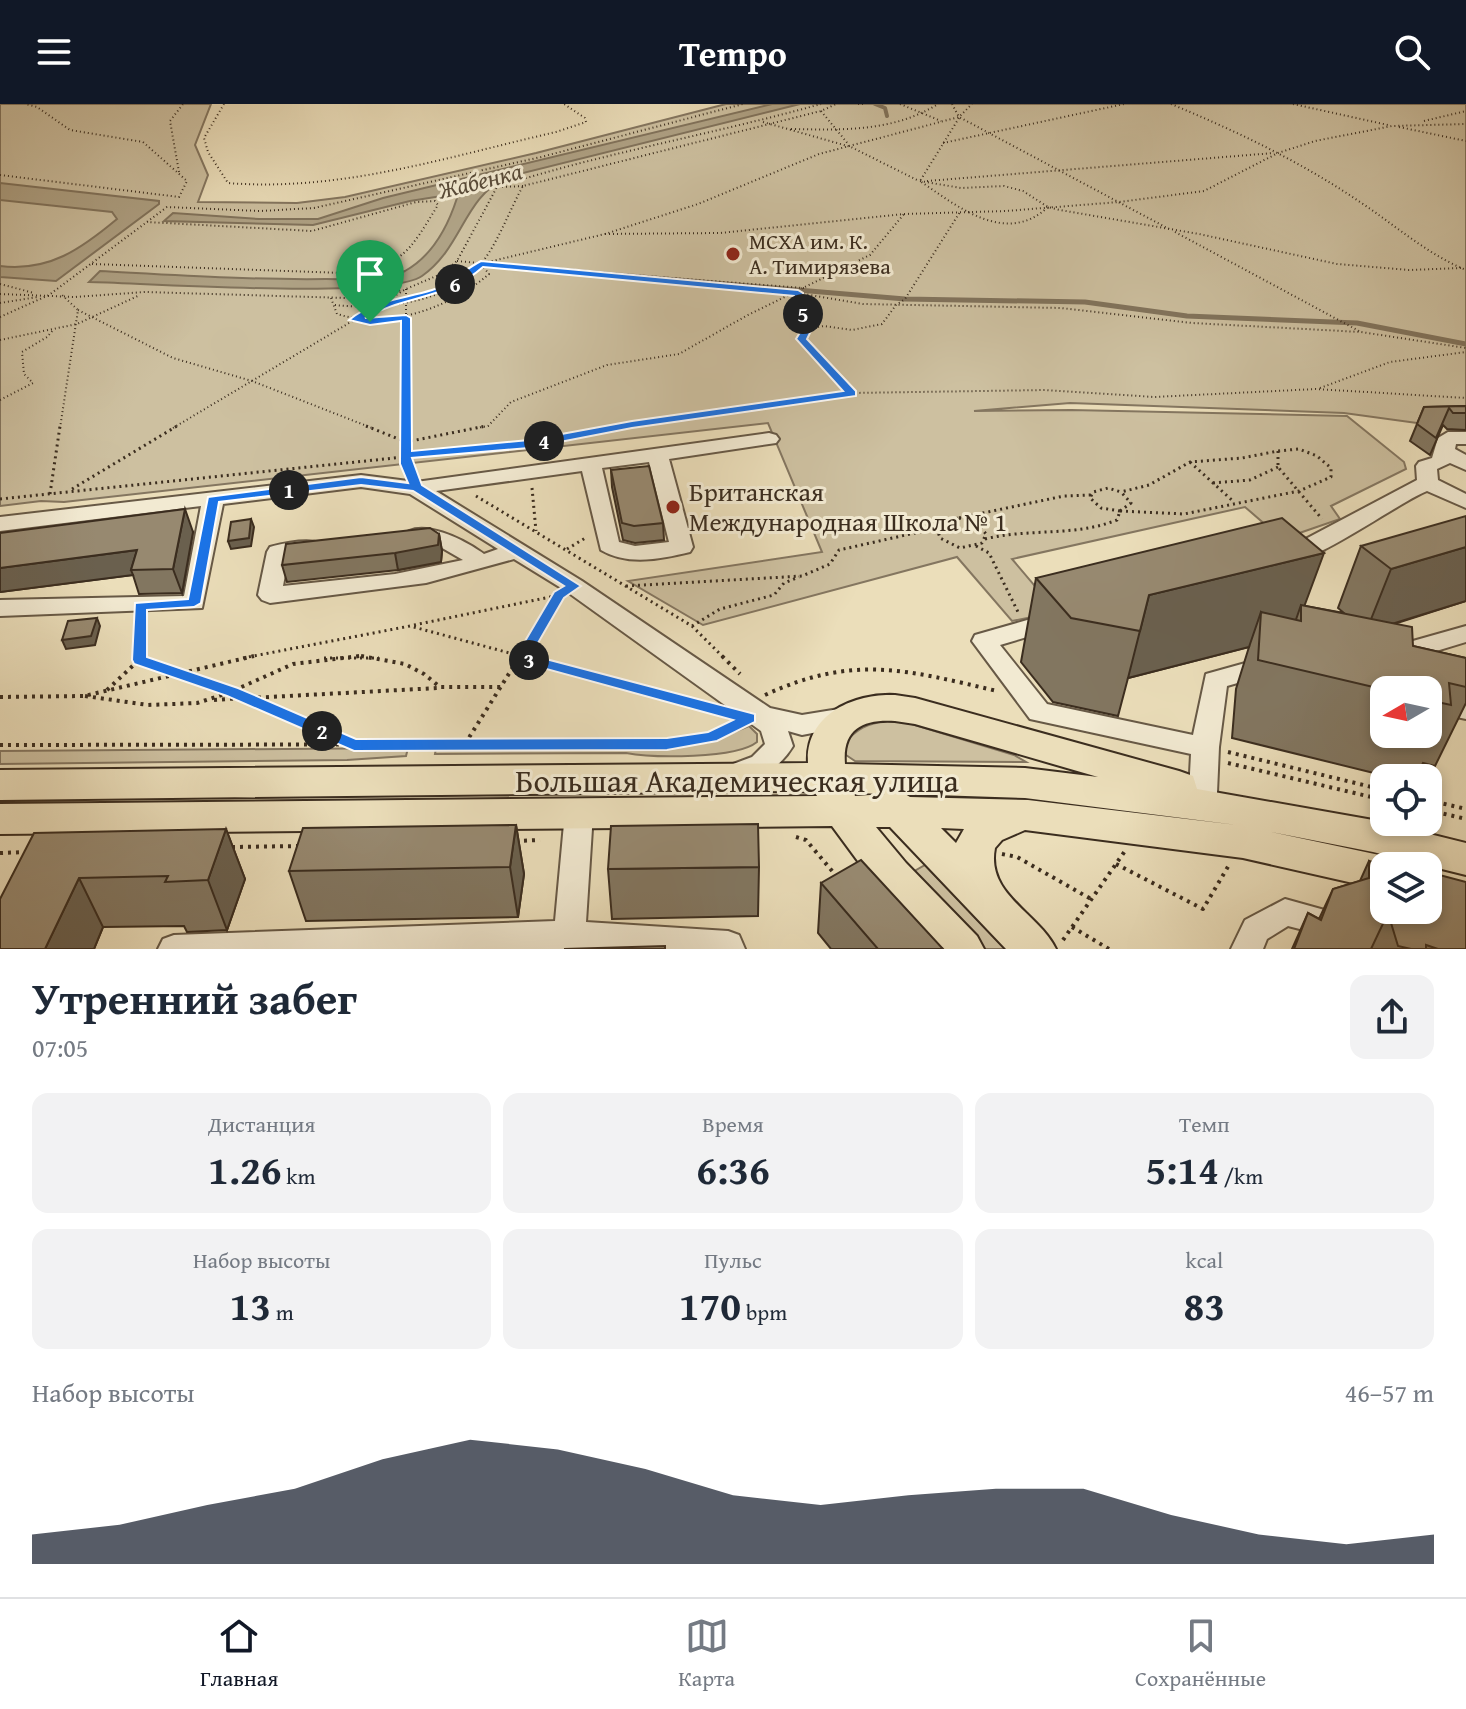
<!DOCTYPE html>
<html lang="ru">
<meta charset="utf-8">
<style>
body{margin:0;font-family:"Gentium Book Plus",serif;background:#f2f2f3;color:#1f2937;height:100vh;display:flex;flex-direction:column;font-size:30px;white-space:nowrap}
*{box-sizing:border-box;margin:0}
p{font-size:26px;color:#747a83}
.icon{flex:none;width:44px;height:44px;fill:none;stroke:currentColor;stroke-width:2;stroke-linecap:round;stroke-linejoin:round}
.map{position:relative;height:845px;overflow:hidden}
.side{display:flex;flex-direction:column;background:#fff;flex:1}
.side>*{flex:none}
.needle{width:52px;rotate:261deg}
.buttons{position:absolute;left:1370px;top:572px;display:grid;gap:16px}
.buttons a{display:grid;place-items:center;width:72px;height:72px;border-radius:16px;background:#fff;box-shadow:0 4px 12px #0003;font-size:40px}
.pin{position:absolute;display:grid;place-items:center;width:68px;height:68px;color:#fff;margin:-82px -34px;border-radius:50% 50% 50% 0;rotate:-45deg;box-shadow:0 0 8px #0007}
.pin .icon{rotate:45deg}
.km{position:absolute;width:40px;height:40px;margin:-20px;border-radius:50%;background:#222;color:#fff;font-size:22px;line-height:40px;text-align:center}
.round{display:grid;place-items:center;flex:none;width:84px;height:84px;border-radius:16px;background:#f2f2f3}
.overview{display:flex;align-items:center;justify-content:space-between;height:136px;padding:0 32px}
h1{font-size:44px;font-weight:600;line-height:60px}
.figures{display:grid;grid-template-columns:repeat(3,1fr);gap:12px;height:136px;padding:8px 32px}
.figures div{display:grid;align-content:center;border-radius:16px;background:#f2f2f3;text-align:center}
.figures b{font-size:40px;font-weight:600}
.figures small{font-size:22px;font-weight:400}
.figures p{font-size:22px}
.chart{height:224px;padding:16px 32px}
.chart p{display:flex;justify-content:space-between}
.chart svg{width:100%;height:144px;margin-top:8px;fill:#111827;opacity:.7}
header{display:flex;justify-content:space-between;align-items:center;height:104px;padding:0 32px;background:#111827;color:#fff;font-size:36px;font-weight:600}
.dock{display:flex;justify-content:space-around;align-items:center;height:112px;border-top:2px solid #e0e1e3;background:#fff;font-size:22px;color:#747a83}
.dock a{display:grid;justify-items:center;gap:4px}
.dock .on{color:#111827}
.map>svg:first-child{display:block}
</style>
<header><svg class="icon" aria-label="menu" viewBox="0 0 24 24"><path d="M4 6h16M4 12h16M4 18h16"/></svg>Tempo<svg class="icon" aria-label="search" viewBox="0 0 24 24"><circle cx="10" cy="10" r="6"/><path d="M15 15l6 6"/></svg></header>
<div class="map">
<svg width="1466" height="845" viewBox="0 0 1466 845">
<rect width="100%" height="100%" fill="#ebdeba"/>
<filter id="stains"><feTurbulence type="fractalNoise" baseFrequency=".0025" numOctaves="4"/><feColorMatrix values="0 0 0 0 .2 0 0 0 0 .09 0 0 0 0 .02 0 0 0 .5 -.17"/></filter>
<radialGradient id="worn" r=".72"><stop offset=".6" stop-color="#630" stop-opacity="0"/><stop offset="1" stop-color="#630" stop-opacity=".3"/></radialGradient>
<!-- green -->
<g fill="#cdc0a0" stroke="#847660" stroke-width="2">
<path d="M0,0H211L195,41L208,71L198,98L297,99L345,93L536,49L726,0H1466V319H1417L1344,309L1070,299L974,307L1071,306L1347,312L1404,358L1406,365L1331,402L1340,415L1282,435L1245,403L1012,455L1057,508L1012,517L957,453L703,521L628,477L822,448L768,319L64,398L41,397L0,402Z"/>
<path d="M887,617L905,618L1014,651L1026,658L855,657L846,651L844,640C856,625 868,619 887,617Z"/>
<path d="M749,622L757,630V638C736,655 653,654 626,649L435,650L436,644L674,643L709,638Z"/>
<path d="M408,644L406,652L347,656L0,660V647Z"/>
<path d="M925,761L1005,845H982L911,769Z"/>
</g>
<!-- water -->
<g fill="#afa285" stroke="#81735c" stroke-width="2">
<path d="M772,0H800L507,73C463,94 463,143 422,172C388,196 145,179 89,178L100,167C175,171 251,176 326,175C350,175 383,178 405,167C432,152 448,122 457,94L454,90L410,97L313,121L164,117L173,109L259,115H318L383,94Z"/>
<path d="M0,79L159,97V100L56,177L0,173V162C49,168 81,145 117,115L112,108L0,96Z"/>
</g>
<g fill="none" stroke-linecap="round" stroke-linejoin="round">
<!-- stream-far1 -->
<path stroke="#81735c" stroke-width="4" d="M875,0L885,4L887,12"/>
<!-- stream -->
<path stroke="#81735c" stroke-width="5" d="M510,162L905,195L1085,198L1187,212L1357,219L1466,240"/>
<defs>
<g id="minor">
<path d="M1448,328H1466V340H1456L1455,345L1466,351V366L1450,359L1437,365L1438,376L1466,390V404L1427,387C1395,400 1309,465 1281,458L1278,453L1281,448L1417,376L1416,362L1419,358L1432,354L1438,334Z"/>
<path d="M769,329L776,331L779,335L776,339L669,355L693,443L690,448C661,455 628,462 601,446L582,367L436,387L582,477L770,604L802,611L845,604L854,607L858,614L854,621L802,631L788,627L793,642C780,664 751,685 725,677L721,670L725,663L752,653L765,640L761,627L566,487L514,455L426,479L270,499L262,496L258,491L267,448L270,443C285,439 306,435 321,439L324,444L321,449L288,454L283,482L395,470L463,456L437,441L403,439L400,434C419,411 466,437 484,450L498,445L410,390L361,383L223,400L202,504L0,512V496L184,492L201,402L0,427V413L361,371L416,378ZM649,358L669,438L635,442L619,438L602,364Z"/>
<path d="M1055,508L1064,510L1067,516L1064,522L1000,541L1047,600L1193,631L1206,570L1267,553L1276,556L1280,562L1276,568L1227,582L1219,643L1217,689L1213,697L1203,700L1193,697L1189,689L1191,650L1030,615L972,537L975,531Z"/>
<path d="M1466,522V538L1390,561L1381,558L1378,552L1381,546Z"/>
<path d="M1428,589L1466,597V615L1428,607Z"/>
<path d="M579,698L589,701L593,709L586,818L728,827L739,831L745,845H158L163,835L174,831L555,817L565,709L569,701Z"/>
<path d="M1285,795L1346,812L1351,821L1346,830L1335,834L1288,822L1267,835L1263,845H1231L1245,816Z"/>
</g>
<path id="major" d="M895,591L915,594L1179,667L1193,672L1197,685L1373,716L1466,739V771L1373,748L1266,727L1384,752L1398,757L1401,762H1384V786L1243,754L1025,726L1002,736L995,744C986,791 1038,808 1056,845H1006L890,723H876L906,759L977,832L984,845H934L877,783L832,722L0,730V700L817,692L815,688L795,687L0,696V666L808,659C805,611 853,589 895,591ZM895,617L915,620L1098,673L1025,664L845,660C842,625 863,615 895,617ZM854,689L885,690L855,692ZM905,690L1025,694L1237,721L1028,696L910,693ZM941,724L964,725L956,739Z"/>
</defs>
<!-- minor casing -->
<use href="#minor" stroke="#675946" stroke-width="4"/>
<!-- major casing -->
<use href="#major" stroke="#3b2d1f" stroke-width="4"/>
<!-- path-far2 -->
<g stroke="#3b2d1f" stroke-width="2" stroke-dasharray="1 3" stroke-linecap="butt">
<path d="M224,0L204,34L208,48L228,79C341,88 447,53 556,28L586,18L585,14L564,0"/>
<path d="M858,0H866"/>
<path d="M900,0L941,17"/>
<path d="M952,0L959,13L1169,125"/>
<path d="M1171,0C1236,27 1299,57 1357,96C1394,120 1425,149 1466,166"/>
<path d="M1293,0L1388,21"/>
<path d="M821,7L849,41"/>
<path d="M959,14L920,77C958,103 1006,142 1048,103"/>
<path d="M1424,17L1466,7"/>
<path d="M763,18L851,43L919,77"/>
<path d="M1399,23L1466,37"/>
<path d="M791,25C843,26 893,28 938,0"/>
<path d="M943,39L1124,0"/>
<path d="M179,68L170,17L183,0"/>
<path d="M0,71L179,93L187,77L143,38L70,26L37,3L26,0"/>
<path d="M920,77L961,84L1004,82L1023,87L1048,103L1060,106L1199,130L1337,160L1409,166L1461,164"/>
<path d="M927,77L1274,49"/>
<path d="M502,83L523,82"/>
<path d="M1175,128L1359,227"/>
<path d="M605,130L720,129L904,110L1006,107L1119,98L1204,87L1278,49L1315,37L1392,22L1466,20"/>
<path d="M457,157L798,189L863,200L1061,204L1192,219L1361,228L1466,244"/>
<path d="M484,159L605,130L698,100L819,50L959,13L972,0"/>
<path d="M92,160L343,169C404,161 407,151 438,101L435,97L416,98L312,127L147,118"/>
<path d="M488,160L804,184"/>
<path d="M0,180L34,189"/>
<path d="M406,185V324"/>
<path d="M798,189L807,224"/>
<path d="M0,190L75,193L145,188L346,194L402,186"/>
<path d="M331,194L337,210C388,226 450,204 489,170L481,160"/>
<path d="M0,199L38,193"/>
<path d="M335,201C381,206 451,199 481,160C499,137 509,107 523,82L821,7L836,0"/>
<path d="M78,206L173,254L252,277L372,324"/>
<path d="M0,213L49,191L167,103L260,107L314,104L541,53L743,0"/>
<path d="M0,236L77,220L140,191"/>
<path d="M1320,284L1390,258L1466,248"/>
<path d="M852,289L802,235L807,225L824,222L852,226L882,220L896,201L905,195L960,108"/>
<path d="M0,296L33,279L24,270L22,248L47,233L54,225"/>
<path d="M60,324L78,206L62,191"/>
<path d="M173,324L406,185L441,170L457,157L497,83C603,49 714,30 821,0"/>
<path d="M476,324L488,322L511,298L607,261L679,250L746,212L870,151L904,110"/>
<path d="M610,324L852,289L1045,286L1154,293L1316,285L1466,294"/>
</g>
<!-- path-far1 -->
<g stroke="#3b2d1f" stroke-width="3" stroke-dasharray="2 4" stroke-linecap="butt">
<path d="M366,322L406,338L486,322"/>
<path d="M406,322V360L410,369"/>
<path d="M1278,347V363L1322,415"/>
<path d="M1190,358L1234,398"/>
<path d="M1213,379L1250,376L1278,363"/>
<path d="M532,384L536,427"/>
<path d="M72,385L177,322"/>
<path d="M50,390L60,322"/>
<path d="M476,392L692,522L724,554"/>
<path d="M0,395L529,340L620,322"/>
<path d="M1120,407L1184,410L1299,387L1331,373V364L1317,352L1299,345L1278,347L1242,354L1190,358L1149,381L1121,388"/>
<path d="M1120,407L1101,404L1090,394L1093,388L1108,384L1121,388"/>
<path d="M1120,407L1131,399L1121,388"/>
<path d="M959,414L1064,392L1091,391"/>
<path d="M959,414L979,421L986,430L982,439L960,444L940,434L937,424L945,417Z"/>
<path d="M985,435C1029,424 1074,433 1117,416L1120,407"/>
<path d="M976,442L989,449L1019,510"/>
<path d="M567,445L587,433"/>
<path d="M626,482L802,472L830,460L839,446L937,424"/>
<path d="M414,521L555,492"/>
<path d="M692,522L720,505L774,491L784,479L799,473"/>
<path d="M139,554L140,515"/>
<path d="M243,554L410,522L528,554"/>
<path d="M324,554H379"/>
<path d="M519,554L557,494"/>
</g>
<!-- path -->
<g stroke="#3b2d1f" stroke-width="4" stroke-dasharray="3 5" stroke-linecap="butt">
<path d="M139,552V556L232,588L351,640"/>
<path d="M361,552L405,560L424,570L440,583H503"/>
<path d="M521,552L711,604"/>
<path d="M722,552L740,570"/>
<path d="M107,586L139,556"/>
<path d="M765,591C853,550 907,566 997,587"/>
<path d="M85,592L148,601L197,599L228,589L293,560L360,552"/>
<path d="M0,593L84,592L254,552"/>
<path d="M250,594L438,584"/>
<path d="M214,596L242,594"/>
<path d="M465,640L520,552"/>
<path d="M0,641L667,640L711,633L737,622"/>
<path d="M1228,648L1384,686"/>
<path d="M1228,659L1384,696"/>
<path d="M1428,696L1466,705"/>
<path d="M1428,706L1466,715"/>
<path d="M796,733L806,736L838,774"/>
<path d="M516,737L540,736"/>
<path d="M232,743L300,742"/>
<path d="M0,749L28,748"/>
<path d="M1002,750L1017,753L1091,795"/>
<path d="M1116,760L1203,805L1229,761"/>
<path d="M1072,823L1109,845"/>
<path d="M1063,836L1125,747"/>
</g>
<!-- minor -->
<use href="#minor" fill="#f2ead2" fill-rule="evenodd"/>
<!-- major -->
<use href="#major" fill="#ebdeba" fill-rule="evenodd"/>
</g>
<!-- wall -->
<g fill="#827660" stroke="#3b2d1f" stroke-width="2" fill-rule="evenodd">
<path d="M1466,302V326L1447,325L1443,321L1430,351L1410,337L1424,303Z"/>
<path d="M611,366L663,419L664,436L635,439L623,436L612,383Z"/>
<path d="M193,428L182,489L139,490L133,471L0,488Z"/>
<path d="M439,430L442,447L441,458L398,466L287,478L282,461Z"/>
<path d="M1361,442L1466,497L1394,520L1413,542L1466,554V599L1435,662L1423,659L1416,674H1394L1232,634L1236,585L1249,543L1128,574L1118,612L1053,598L1021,558L1036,474L1305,502L1344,509L1338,504ZM1384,586H1428V630H1384Z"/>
<path d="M516,721L524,770L518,813L306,817L289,767Z"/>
<path d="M226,725L245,775L227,826L187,828L184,822L103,823L94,845H0V795Z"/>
<path d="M1369,757L1466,845H1292L1308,809L1319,815L1333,785L1360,777Z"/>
<path d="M759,763L758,812L612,815L608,765Z"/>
<path d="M821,779L943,845H831L818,829Z"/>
</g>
<!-- shaded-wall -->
<g fill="#6a604e" stroke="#3b2d1f" stroke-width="2">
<path d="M185,405L193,428L182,489L173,465Z"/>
<path d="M251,415L254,423L251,442L231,445L228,437Z"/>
<path d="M439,430L442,447L441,458L398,466L395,449Z"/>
<path d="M1466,443V497L1366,528L1391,465Z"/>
<path d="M137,446L131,466L133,471L0,488V464Z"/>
<path d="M1324,449L1301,511V501L1290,533L1261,508L1249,543L1128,574L1149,491Z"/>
<path d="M97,514L100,522L95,541L66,545L62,536Z"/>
<path d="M516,721L524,770L518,813L510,763Z"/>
<path d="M226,725L245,775L227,826L208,776Z"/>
<path d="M79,774L103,823L94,845H45Z"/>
</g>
<!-- building -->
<g fill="#978970" stroke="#3b2d1f" stroke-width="2">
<path d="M1466,302V309H1453L1449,304L1436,334L1417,320L1424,303Z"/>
<path d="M649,362L663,419L634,422L622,419L611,366Z"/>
<path d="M185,405L173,465L131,466L137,446L0,464V429Z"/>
<path d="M1466,412V443L1391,465L1361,442Z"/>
<path d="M1282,414L1324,449L1149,491L1140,527L1071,514L1036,474Z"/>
<path d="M251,415L249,434L228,437L231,418Z"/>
<path d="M430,424L439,430L438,441L395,449L282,461L286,440Z"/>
<path d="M1301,501L1412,523L1413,542L1466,554V583L1449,579L1451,601L1428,596V586H1386L1258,556L1261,508L1301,517Z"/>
<path d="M97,514L91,532L62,536L68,517Z"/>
<path d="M758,720L759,763L608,765L611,722Z"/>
<path d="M516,721L510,763L289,767L303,724Z"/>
<path d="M226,725L208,776L165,778L168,772L79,774L45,845H0V795L34,729Z"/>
<path d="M861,756L943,845H878L821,779Z"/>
<path d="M1369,757L1388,762H1384V806H1428V769H1432L1466,778V845H1438L1426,841V845H1411L1398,842L1388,809L1371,845H1294L1308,809L1321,816L1333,785L1369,774Z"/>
<path d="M665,842V845H564Z"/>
</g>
<!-- route -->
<path fill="#1a73e8" stroke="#fff" stroke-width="2" fill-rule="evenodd" d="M481,157L798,186L803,189L812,225L807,235L856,287V292L632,324L529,344L412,354L422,381L581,482L564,494L531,551L755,610V618L717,637L667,646L354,647L227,592L134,560L132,556L135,499L188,495L208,393L361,373L408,379L400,360L401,217L370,221L349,216C373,196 403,195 432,186C452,180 463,166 481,157ZM483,163L794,192L802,225L796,235L843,287L632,317L529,336L412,347L411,214L406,211L365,214C405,191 446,196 483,163ZM361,381L413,387L564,482L554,488L515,554L517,557L733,616L708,628L667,634L356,635L238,584L147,553V506L194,503L201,499L219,398Z"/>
<!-- markers -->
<g fill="#8f2418" stroke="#f2ead2" stroke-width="3">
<circle cx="733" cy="150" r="8"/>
<circle cx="673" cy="403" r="8"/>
</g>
<g text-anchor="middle" stroke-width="6" stroke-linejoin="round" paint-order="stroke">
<!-- far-poi labels -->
<g font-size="22" fill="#3b2d1f" stroke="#f2ead2" text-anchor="start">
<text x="749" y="145">МСХА им. К.<tspan x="749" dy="25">А. Тимирязева</tspan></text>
</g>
<!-- far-water labels -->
<g font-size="24" font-style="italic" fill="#584a38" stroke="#f2ead2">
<text transform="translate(480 77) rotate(-14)" y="8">Жабенка</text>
</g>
<!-- poi labels -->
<g font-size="26" fill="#3b2d1f" stroke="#f2ead2" text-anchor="start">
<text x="689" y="397">Британская<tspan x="689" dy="30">Международная Школа № 1</tspan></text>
</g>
<!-- near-street labels -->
<g font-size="32" fill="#3b2d1f" stroke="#f2ead2">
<text x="737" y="688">Большая Академическая улица</text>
</g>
</g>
<rect width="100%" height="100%" filter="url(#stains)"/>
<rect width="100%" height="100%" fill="url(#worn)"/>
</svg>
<div class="buttons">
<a><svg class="needle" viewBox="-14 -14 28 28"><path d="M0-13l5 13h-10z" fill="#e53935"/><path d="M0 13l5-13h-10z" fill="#747a83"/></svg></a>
<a><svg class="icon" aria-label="locate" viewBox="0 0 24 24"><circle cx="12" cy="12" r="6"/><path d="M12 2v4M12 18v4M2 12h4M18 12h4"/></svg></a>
<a><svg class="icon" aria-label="layers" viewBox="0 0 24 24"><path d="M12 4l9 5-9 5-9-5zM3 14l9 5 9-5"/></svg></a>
</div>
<div class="pin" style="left:370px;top:218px;background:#1e9e55"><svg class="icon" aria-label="arrive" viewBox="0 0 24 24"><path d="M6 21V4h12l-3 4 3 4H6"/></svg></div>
<b class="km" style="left:289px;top:386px">1</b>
<b class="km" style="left:322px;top:627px">2</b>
<b class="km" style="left:529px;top:556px">3</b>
<b class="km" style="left:544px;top:337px">4</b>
<b class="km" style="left:803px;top:210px">5</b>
<b class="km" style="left:455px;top:180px">6</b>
</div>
<section class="side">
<div class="overview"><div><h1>Утренний забег</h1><p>07:05</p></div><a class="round"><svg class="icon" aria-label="share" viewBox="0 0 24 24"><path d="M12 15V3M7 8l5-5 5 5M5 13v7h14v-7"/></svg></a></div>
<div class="figures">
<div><p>Дистанция</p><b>1.26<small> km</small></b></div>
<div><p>Время</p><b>6:36</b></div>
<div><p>Темп</p><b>5:14<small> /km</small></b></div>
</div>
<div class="figures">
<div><p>Набор высоты</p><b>13<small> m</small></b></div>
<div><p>Пульс</p><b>170<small> bpm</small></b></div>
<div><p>kcal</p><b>83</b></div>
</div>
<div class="chart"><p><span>Набор высоты</span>46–57 m</p>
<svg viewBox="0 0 160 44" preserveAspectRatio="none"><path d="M0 44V35L10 32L20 26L30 21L40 12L50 6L60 9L70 15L80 23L90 26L100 23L110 21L120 21L130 29L140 35L150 38L160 35V44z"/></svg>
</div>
</section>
<nav class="dock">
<a class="on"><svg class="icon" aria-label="home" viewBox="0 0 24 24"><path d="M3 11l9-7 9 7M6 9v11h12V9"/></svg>Главная</a>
<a><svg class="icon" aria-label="map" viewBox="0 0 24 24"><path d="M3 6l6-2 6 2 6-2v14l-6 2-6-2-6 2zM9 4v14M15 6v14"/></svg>Карта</a>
<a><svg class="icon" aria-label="saved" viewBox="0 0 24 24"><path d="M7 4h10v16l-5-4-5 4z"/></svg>Сохранённые</a>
</nav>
